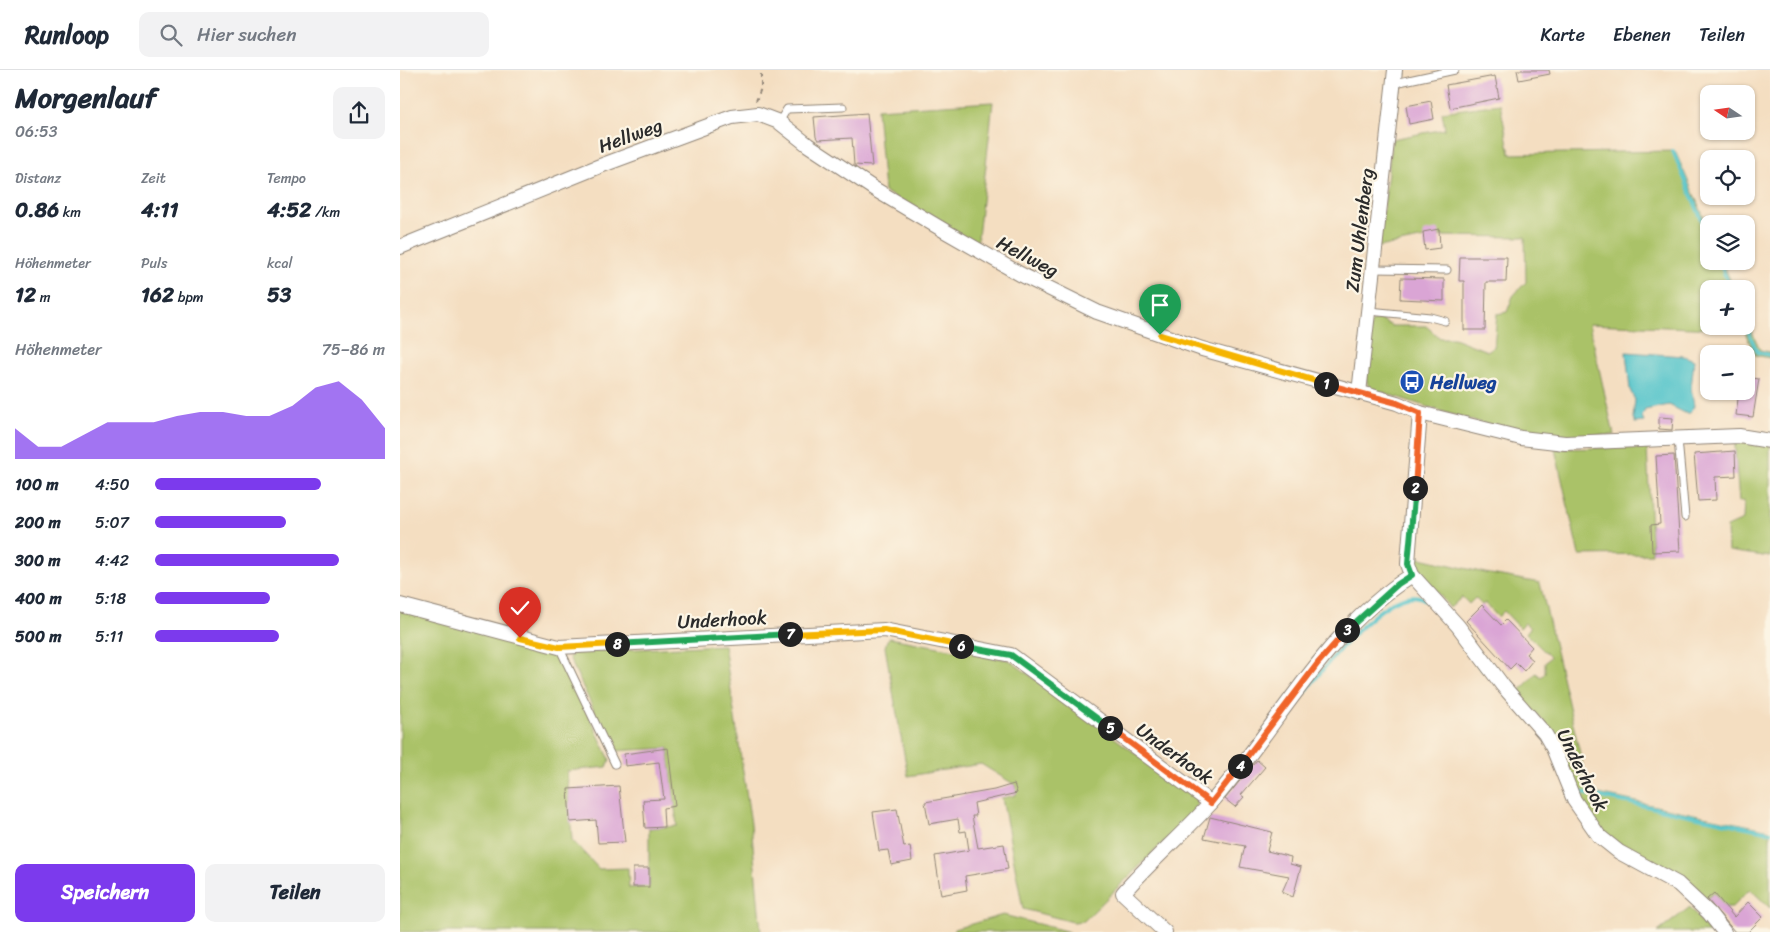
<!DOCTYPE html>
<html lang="de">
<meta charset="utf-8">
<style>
body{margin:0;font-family:Sriracha,sans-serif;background:#f2f2f3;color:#1f2937;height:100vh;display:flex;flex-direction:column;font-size:19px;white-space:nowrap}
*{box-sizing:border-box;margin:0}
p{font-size:16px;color:#747a83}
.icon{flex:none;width:28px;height:28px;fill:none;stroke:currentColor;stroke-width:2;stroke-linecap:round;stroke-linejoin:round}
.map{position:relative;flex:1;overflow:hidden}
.sheet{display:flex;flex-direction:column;background:#fff;width:400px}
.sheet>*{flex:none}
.needle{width:32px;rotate:283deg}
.fabs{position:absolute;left:1300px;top:15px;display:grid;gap:10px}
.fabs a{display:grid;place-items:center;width:55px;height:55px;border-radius:10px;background:#fff;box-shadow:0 1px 4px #0004;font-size:25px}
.pin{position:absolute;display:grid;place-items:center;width:42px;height:42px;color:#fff;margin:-51px -21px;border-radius:50% 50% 50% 0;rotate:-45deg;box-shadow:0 0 5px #0007}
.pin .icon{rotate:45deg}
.km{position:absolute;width:25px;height:25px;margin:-12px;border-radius:50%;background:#222;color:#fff;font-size:14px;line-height:25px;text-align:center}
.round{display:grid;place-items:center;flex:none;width:52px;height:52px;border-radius:10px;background:#f2f2f3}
.overview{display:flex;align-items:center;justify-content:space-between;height:85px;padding:0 15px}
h1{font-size:28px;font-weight:700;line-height:38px}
.metrics{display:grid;grid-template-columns:repeat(3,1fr);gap:8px;height:85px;padding:5px 15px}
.metrics div{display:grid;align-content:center}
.metrics b{font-size:21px;font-weight:700}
.metrics small{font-size:14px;font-weight:400}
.metrics p{font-size:14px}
.chart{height:140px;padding:10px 15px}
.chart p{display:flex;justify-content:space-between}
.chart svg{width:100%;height:90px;margin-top:5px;fill:#7c3aed;opacity:.7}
.button{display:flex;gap:10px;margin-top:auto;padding:10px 15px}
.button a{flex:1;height:58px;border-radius:10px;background:#7c3aed;color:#fff;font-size:20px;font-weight:700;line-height:58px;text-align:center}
.button a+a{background:#f2f2f3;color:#1f2937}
ul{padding:0 15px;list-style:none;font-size:16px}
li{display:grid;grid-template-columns:80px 60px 1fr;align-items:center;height:38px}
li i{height:12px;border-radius:6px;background:#7c3aed}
header{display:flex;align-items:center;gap:30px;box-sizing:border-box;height:70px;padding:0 25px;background:#fff;border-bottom:1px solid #e0e1e3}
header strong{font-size:24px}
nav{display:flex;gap:28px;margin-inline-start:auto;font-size:18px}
.search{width:350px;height:45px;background:#f2f2f3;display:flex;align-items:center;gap:12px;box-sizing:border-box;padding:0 18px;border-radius:10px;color:#747a83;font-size:19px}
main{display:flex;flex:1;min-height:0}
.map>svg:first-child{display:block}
</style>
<header>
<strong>Runloop</strong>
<div class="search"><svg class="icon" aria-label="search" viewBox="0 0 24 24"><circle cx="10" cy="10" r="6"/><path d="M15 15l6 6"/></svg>Hier suchen</div>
<nav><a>Karte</a><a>Ebenen</a><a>Teilen</a></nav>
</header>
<main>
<section class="sheet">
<div class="overview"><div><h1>Morgenlauf</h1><p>06:53</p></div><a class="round"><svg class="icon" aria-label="share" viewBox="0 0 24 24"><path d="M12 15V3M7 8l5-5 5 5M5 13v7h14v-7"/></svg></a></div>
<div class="metrics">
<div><p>Distanz</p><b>0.86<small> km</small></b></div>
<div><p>Zeit</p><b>4:11</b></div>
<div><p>Tempo</p><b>4:52<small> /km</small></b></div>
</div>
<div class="metrics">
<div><p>Höhenmeter</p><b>12<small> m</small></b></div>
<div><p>Puls</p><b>162<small> bpm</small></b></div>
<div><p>kcal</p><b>53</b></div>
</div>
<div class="chart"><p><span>Höhenmeter</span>75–86 m</p>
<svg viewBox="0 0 160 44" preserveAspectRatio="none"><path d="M0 44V29L10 38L20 38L30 32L40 26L50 26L60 26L70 23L80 21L90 21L100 23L110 23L120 18L130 9L140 6L150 15L160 29V44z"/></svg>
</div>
<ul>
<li><b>100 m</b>4:50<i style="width:72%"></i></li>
<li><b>200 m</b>5:07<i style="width:57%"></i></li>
<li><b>300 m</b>4:42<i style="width:80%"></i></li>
<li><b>400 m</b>5:18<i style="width:50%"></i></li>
<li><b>500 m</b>5:11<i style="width:54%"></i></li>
</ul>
<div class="button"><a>Speichern</a><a>Teilen</a></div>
</section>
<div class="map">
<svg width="1370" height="862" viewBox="0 0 1370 862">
<rect width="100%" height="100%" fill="#fcf5e5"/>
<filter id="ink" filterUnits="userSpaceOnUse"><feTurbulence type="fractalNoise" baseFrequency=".02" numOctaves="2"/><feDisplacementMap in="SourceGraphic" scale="10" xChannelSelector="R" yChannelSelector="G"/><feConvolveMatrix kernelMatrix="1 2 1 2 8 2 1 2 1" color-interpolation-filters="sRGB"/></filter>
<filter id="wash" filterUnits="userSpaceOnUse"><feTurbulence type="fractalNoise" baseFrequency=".0096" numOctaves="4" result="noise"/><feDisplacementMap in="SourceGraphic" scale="20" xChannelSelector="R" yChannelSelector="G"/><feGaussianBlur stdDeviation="1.12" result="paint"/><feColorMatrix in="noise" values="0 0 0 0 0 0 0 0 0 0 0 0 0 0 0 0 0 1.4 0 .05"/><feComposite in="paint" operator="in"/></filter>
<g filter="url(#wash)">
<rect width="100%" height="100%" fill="#f4dec1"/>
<!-- green -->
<g fill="#aac267" stroke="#6a7649">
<path d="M593,32L577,176L484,121L477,39Z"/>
<path d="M1100,34L1110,84L1275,81L1309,159V191H1322L1334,219H1309V256H1346V248L1360,280L1370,282V288L1355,285L1344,260L1189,254L1214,365C1191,365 1167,367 1144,365C1085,358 1026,336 969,318L966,308L971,252L979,249L992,256H1026L1040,268H1054L1087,281L1094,277L1097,244L1107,242L1113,226L1126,212L1125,167L1035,166L979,177L992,69L1045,59L1042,42Z"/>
<path d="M1339,370L1370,374V487L1328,481L1327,457L1343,450L1344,431L1339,432L1335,381V373Z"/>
<path d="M1247,377L1252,484L1179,485L1155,379Z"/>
<path d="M1016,487L1085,503L1140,513L1189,722L1370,760V838L1350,819L1332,837H1325L1314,823L1305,830C1296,821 1287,812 1276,805C1254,792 1228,785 1209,768C1182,744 1175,709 1161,677C1151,656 1133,640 1117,624L1136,603L1141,607L1145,603V593L1150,587L1126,563L1130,558L1125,553L1120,558L1104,541L1098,547L1085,533L1082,535L1075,528L1069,534L1062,527L1050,538L1015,494Z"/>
<path d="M0,539L154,583L162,588L210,690L207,697L167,701L172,770L199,799L228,798L229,818L249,816V758L277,756L268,678L213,681L169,587L175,582L324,575L351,754L361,862H0Z"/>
<path d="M490,568L609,590L796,728L797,739L684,851L673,852L623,839L602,728L616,725L615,715L581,694L508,706L485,577L487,570Z"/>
<path d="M1290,837L1309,862H1258Z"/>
<path d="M603,845L670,862H554V859Z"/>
</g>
<!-- water -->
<path fill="#57c5cb" stroke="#41787b" d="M1226,282L1284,286L1294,290L1291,319L1294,336L1290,343H1285L1269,335L1245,340L1242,346L1244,352L1235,353L1233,348L1235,330L1230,320Z"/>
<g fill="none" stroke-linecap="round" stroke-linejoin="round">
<!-- stream -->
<g stroke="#57c5cb" stroke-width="4">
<path d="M1273,81L1309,167"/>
<path d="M1319,191L1331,219"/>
<path d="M1346,256L1357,282L1370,285"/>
<path d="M1050,557L1082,599"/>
<path d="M880,655C901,628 989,500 1027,531"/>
<path d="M1178,722L1370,762"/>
</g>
</g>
<g id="blocks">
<!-- building -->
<g fill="#daa5d5">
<path d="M1117,0H1149L1150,4L1119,10Z"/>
<path d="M1095,6L1099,28L1050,38L1046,15Z"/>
<path d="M1031,31L1034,49L1009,54L1006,36Z"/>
<path d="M467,43L472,96L454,95L452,68L418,70L416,67L414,47Z"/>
<path d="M1039,159L1040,178L1025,180L1023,162Z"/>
<path d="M1060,187H1107L1106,212H1086L1085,260H1064V211H1059Z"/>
<path d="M1001,208L1044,209V231L1000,229Z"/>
<path d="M1346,307L1359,309L1353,347L1336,345L1339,321H1346Z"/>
<path d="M1259,347L1273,348L1272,360L1259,359Z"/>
<path d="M1335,381L1336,406L1315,407L1316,430L1298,431L1294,384Z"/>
<path d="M1274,385L1280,481L1252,482L1251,455L1260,454L1256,386Z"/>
<path d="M1082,535L1101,555L1106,550L1132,577L1126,584L1133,590L1124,601L1116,593L1110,599L1066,551Z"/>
<path d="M268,678L275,736L263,738L264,757L245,758L243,730L264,729L259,692L225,696L224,684Z"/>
<path d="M857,690L865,697L841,725L844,727L835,737L825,729Z"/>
<path d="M614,714L617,723L574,733L576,746H572L578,778L604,774L608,799L565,806L567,820L541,825L535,786L569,780L566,761L560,762L558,749L529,754L525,732L594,720Z"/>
<path d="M219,716L225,772L198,773L196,750L170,752L168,719Z"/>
<path d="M497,739L504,777L510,776L512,791L491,795L488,780L479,781L473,742Z"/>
<path d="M810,747L872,762L867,781L891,787L890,794L901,797L893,827L882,822L889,806L840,797L845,776L804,768Z"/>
<rect x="233" y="798" width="16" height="19"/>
<path d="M1314,823L1334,847L1348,832L1363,847L1348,862H1335L1307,829Z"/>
</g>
</g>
</g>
<g filter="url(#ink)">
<use href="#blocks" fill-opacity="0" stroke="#908476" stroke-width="1"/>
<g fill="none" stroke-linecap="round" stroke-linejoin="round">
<defs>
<g id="service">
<path d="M995,13L1055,0"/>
<path d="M379,52L387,39L443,37"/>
<path d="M973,199L1047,200"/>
<path d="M969,241L1030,247L1045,251"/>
<path d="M1278,369L1285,447"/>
<path d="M159,577L215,694"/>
</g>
<g id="minor">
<path d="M0,177L200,96L332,47L358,44L379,52L408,75L476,120L545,161L620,204L697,242L802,279L997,333L1020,343L1121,368L1165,373L1339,366L1370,371"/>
<path d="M959,323L995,0"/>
<path d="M1020,343L1009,479L1008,494L1012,505L1058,556L1103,616L1145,664L1153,678L1174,730L1199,766L1219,782L1278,814L1309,843L1324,862"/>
<path d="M0,535L159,577L484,560L611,585L811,733"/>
<path d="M765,862L723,823C751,791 783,764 811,733C878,657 924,561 1012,505"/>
</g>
</defs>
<!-- service casing -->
<use href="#service" stroke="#908476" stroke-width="9"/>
<!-- minor casing -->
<use href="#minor" stroke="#908476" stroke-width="16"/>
<!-- path -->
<path stroke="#908476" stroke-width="2" stroke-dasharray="4 4" stroke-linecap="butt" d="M356,31L361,18V0"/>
<!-- service -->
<use href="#service" stroke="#fff" stroke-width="7"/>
<!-- minor -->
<use href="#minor" stroke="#fff" stroke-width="14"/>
</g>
</g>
<g fill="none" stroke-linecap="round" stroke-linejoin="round" filter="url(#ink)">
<defs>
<path id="split-1" d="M760,265L926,314"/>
<path id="split-2" d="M926,314L997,333L1020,343L1015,418"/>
<path id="split-3" d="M947,560L998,514L1012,505L1008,494L1015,418"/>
<path id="split-4" d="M840,696L918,593L947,560"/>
<path id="split-5" d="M710,658L811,733L840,696"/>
<path id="split-6" d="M561,576L611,585L710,658"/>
<path id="split-7" d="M390,564L484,560L561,576"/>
<path id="split-8" d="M217,574L390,564"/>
<path id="split-9" d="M120,568L159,577L217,574"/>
</defs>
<!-- split-1 casing -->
<use href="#split-1" stroke="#fff" stroke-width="10"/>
<!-- split-2 casing -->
<use href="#split-2" stroke="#fff" stroke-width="10"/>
<!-- split-3 casing -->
<use href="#split-3" stroke="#fff" stroke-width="10"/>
<!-- split-4 casing -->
<use href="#split-4" stroke="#fff" stroke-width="10"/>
<!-- split-5 casing -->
<use href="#split-5" stroke="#fff" stroke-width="10"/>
<!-- split-6 casing -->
<use href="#split-6" stroke="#fff" stroke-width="10"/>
<!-- split-7 casing -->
<use href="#split-7" stroke="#fff" stroke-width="10"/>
<!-- split-8 casing -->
<use href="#split-8" stroke="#fff" stroke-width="10"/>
<!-- split-9 casing -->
<use href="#split-9" stroke="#fff" stroke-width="10"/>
<!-- split-1 -->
<use href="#split-1" stroke="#f5b400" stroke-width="6"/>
<!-- split-2 -->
<use href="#split-2" stroke="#f0652b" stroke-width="6"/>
<!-- split-3 -->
<use href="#split-3" stroke="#22a559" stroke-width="6"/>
<!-- split-4 -->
<use href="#split-4" stroke="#f0652b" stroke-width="6"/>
<!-- split-5 -->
<use href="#split-5" stroke="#f0652b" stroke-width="6"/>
<!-- split-6 -->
<use href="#split-6" stroke="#22a559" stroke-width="6"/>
<!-- split-7 -->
<use href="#split-7" stroke="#f5b400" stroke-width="6"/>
<!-- split-8 -->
<use href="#split-8" stroke="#22a559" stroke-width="6"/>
<!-- split-9 -->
<use href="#split-9" stroke="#f5b400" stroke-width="6"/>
</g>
<!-- icons -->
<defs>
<symbol id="bus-disc" viewBox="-11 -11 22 22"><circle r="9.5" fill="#1a4fb4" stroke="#fcf5e5"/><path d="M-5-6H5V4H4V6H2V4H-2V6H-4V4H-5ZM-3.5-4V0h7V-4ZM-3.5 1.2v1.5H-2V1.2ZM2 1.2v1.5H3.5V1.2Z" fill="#fff"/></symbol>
</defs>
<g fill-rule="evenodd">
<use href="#bus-disc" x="998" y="298" width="28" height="28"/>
</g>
<g text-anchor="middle" stroke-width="4.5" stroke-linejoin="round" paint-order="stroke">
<!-- street labels -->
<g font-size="19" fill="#2b2b2b" stroke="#fcf5e5">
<text transform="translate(230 65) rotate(-20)" y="7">Hellweg</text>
<text transform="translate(959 160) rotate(-83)" y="7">Zum Uhlenberg</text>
<text transform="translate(628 186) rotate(28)" y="7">Hellweg</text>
<text transform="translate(322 549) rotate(-3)" y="7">Underhook</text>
<text transform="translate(775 683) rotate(36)" y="7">Underhook</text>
<text transform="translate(1183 700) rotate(63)" y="7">Underhook</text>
</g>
<!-- transit labels -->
<g font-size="19" font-weight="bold" fill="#164399" stroke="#fcf5e5" text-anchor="start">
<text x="1030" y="319">Hellweg</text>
</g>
</g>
</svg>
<div class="fabs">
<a><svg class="needle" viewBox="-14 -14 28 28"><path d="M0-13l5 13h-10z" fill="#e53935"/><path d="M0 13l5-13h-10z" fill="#747a83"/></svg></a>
<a><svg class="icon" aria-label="locate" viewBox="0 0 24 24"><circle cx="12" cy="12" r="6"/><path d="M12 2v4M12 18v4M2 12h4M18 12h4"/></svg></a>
<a><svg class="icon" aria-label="layers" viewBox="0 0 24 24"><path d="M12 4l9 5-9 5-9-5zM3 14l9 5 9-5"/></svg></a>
<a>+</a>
<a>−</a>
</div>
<div class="pin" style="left:760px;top:265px;background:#1e9e55"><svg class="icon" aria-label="arrive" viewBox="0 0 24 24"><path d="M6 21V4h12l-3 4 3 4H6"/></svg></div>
<div class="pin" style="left:120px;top:568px;background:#d93025"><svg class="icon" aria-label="check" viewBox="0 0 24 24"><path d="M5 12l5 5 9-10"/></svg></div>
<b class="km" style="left:926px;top:314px">1</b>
<b class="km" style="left:1015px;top:418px">2</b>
<b class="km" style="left:947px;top:560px">3</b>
<b class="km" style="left:840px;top:696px">4</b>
<b class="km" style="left:710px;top:658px">5</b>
<b class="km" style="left:561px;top:576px">6</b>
<b class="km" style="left:390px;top:564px">7</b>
<b class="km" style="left:217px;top:574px">8</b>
</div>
</main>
